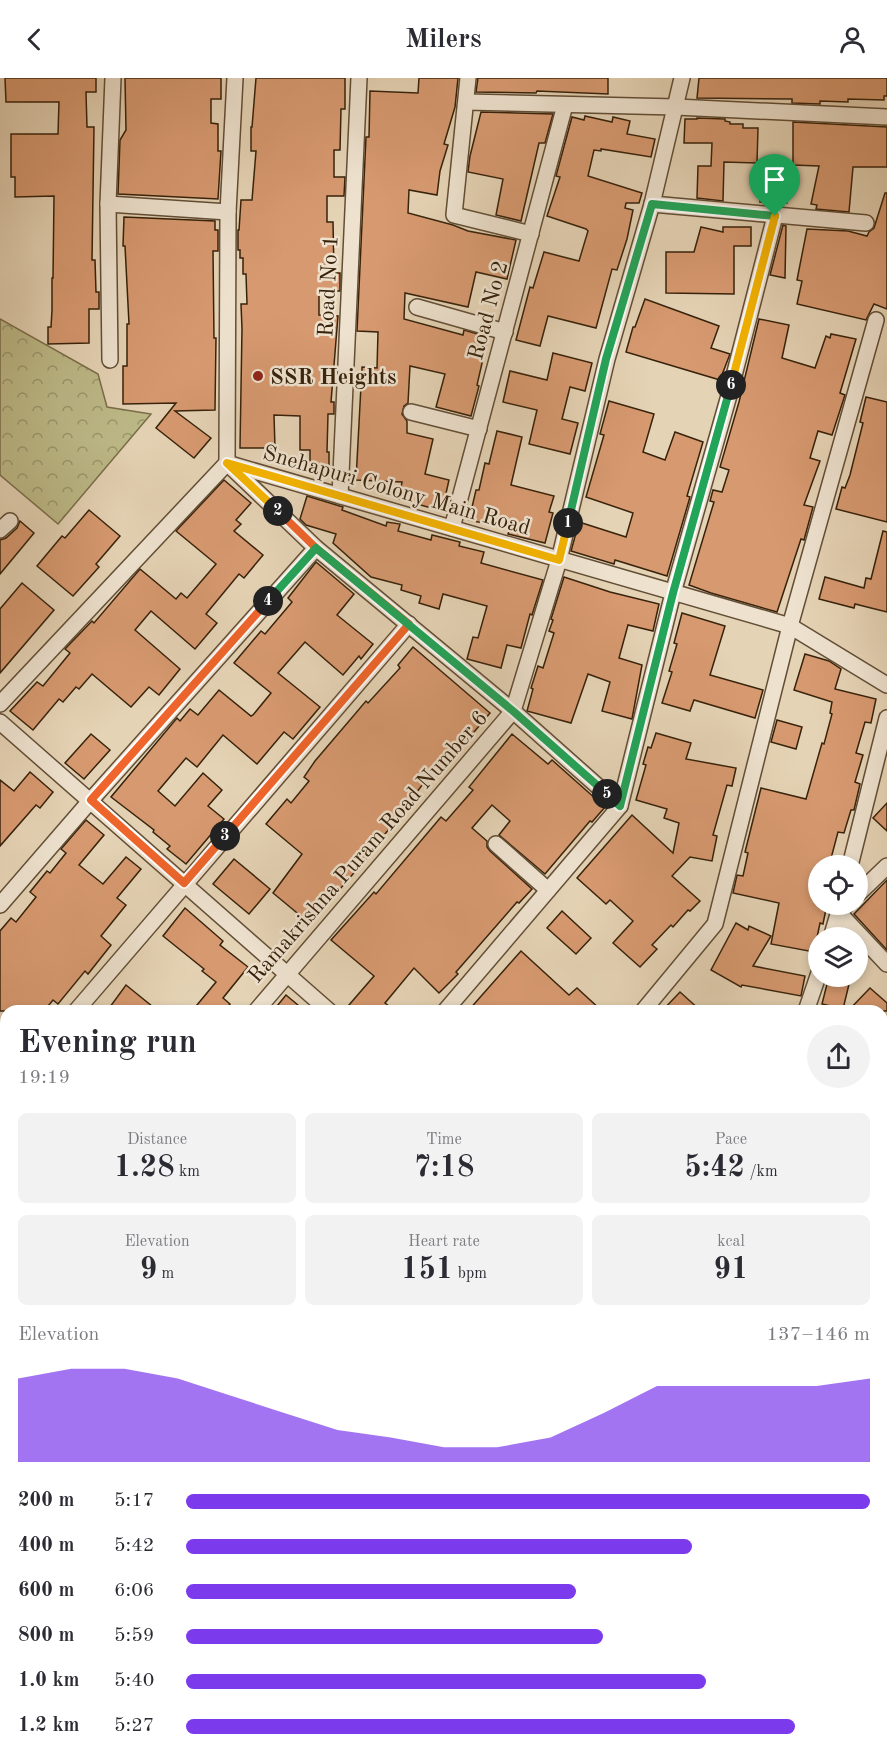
<!DOCTYPE html>
<meta charset="utf-8">
<style>
body{margin:0;font-family:"Old Standard TT",serif;background:#f2f2f3;color:#2b2b33;height:100vh;display:flex;flex-direction:column;font-size:22px;white-space:nowrap}
*{box-sizing:border-box;margin:0}
p{font-size:20px;color:#7c7c81}
.icon{flex:none;width:33px;height:33px;fill:none;stroke:currentColor;stroke-width:2;stroke-linecap:round;stroke-linejoin:round}
.map{position:relative;flex:1;overflow:hidden}
.details{position:absolute;left:0px;top:927px;width:888px;height:756px;display:flex;flex-direction:column;background:#fff;border-radius:18px 18px 0 0;box-shadow:0 3px 9px #0003}
.details>*{flex:none}
.controls{position:absolute;left:808px;top:777px;display:grid;gap:12px}
.controls a{display:grid;place-items:center;width:60px;height:60px;border-radius:50%;background:#fff;box-shadow:0 3px 9px #0003;font-size:30px}
.pin{position:absolute;display:grid;place-items:center;width:51px;height:51px;color:#fff;margin:-62px -26px;border-radius:50% 50% 50% 0;rotate:-45deg;box-shadow:0 0 6px #0007}
.pin .icon{rotate:45deg}
.km{position:absolute;width:30px;height:30px;margin:-15px;border-radius:50%;background:#222;color:#fff;font-size:16px;line-height:30px;text-align:center}
.round{display:grid;place-items:center;flex:none;width:63px;height:63px;border-radius:32px;background:#f2f2f3}
.headline{display:flex;align-items:center;justify-content:space-between;height:102px;padding:0 18px}
h1{font-size:33px;font-weight:800;line-height:45px}
.metrics{display:grid;grid-template-columns:repeat(3,1fr);gap:9px;height:102px;padding:6px 18px}
.metrics div{display:grid;align-content:center;border-radius:9px;background:#f2f2f3;text-align:center}
.metrics b{font-size:30px;font-weight:800}
.metrics small{font-size:16px;font-weight:400}
.metrics p{font-size:16px}
.chart{height:168px;padding:12px 18px}
.chart p{display:flex;justify-content:space-between}
.chart svg{width:100%;height:108px;margin-top:6px;fill:#7c3aed;opacity:.7}
ul{padding:0 18px;list-style:none;font-size:20px}
li{display:grid;grid-template-columns:96px 72px 1fr;align-items:center;height:45px}
li i{height:15px;border-radius:8px;background:#7c3aed}
header{display:flex;justify-content:space-between;align-items:center;height:78px;padding:0 18px;background:#fff;font-size:27px;font-weight:800}
.map>svg:first-child{display:block}
</style>
<header><svg class="icon" aria-label="back" viewBox="0 0 24 24"><path d="M15 5l-7 7 7 7"/></svg>Milers<svg class="icon" aria-label="person" viewBox="0 0 24 24"><circle cx="12" cy="8" r="4"/><path d="M4 21q1-7 8-7t8 7"/></svg></header>
<div class="map">
<svg width="887" height="1683" viewBox="0 0 887 1683">
<defs>
<pattern id="park-crowns" width="20" height="18" patternUnits="userSpaceOnUse" patternTransform="scale(1.5)"><rect width="20" height="18" fill="#bdba88"/><path d="M2 6a3 3 0 1 1 6 0M12 15a3 3 0 1 1 6 0" fill="none" stroke="#9a976d"/></pattern>
</defs>
<rect width="100%" height="100%" fill="#e5d3b5"/>
<filter id="stains"><feTurbulence type="fractalNoise" baseFrequency=".00333" numOctaves="4"/><feColorMatrix values="0 0 0 0 .2 0 0 0 0 .09 0 0 0 0 .02 0 0 0 .5 -.17"/></filter>
<radialGradient id="worn" r=".72"><stop offset=".6" stop-color="#630" stop-opacity="0"/><stop offset="1" stop-color="#630" stop-opacity=".3"/></radialGradient>
<!-- park -->
<path fill="url(#park-crowns)" stroke="#7a6e4a" stroke-width="1.5" d="M0,241L98,296L107,329L151,336L58,446L0,397Z"/>
<!-- building -->
<g fill="#d79970" stroke="#37220b" stroke-width="1.5">
<path d="M5,0H96V14H86L87,49H94L92,182H95L96,214H99V231H89V265L48,266V249H51L52,232V200H53L54,118L15,119V99H11V56H58L59,24H6Z"/>
<path d="M125,0H221V21H211V45L218,46V73H221L218,121L118,116L120,62L126,52Z"/>
<path d="M256,0H345V31H341L340,72H334V99H345L344,118H327V144H333L334,195H340V213H319V237L338,238L331,324H334V336H328L327,374H329V396H310V372H300V338L274,337L275,370H240L242,251L241,226H247L246,196H243V180H240V172H238V152H239L241,122H252L256,73H251V49H252Z"/>
<path d="M419,0H458L455,29L444,66L448,67L440,93L437,117L409,112L408,135L453,147L468,153L516,162L507,201L476,194L468,229L405,215L404,241L463,257L464,252L488,259L477,307L479,308L471,338L436,329L445,296L410,288L408,325L404,328L402,336L407,343V355L433,361L425,396L449,402L442,433L399,421L402,404L356,402L362,289L377,290L378,254L357,253L366,59H369L370,13L418,15Z"/>
<path d="M478,0H608V16L537,13L536,15L476,14Z"/>
<path d="M699,0H887V18H884V22L848,21V24L820,23V26L792,25V21L697,20Z"/>
<path d="M481,34L553,36L545,65H539L521,143L496,137L503,101L468,94L470,78Z"/>
<path d="M585,38L612,44L613,39L630,43L627,56L655,61L651,79L601,71V73L594,72L588,98L642,115L639,125H626L625,130L633,132L627,161L617,192L612,191L596,250L548,238L540,268L516,262L530,209L533,210L544,174L579,183L588,153L586,151L547,138L560,99L556,98L572,39L584,42Z"/>
<path d="M697,40L725,41V43L730,44V46H743V50H758L757,85L724,84L723,123L697,120L698,88H711L712,65H684L685,41H697Z"/>
<path d="M793,44L887,49V89H853L849,134L816,131L817,127L811,126L819,88L793,87Z"/>
<path d="M760,84L788,85L787,125L760,124Z"/>
<path d="M885,115H887V231L874,226L866,242L797,226L802,203L797,202L807,151L848,153L867,158L869,154L874,150Z"/>
<path d="M124,139L215,143V152H218V173H213L214,260H216L215,332L175,333L211,360L194,380L156,350L176,325L123,326V288H127V246H129L125,168H123Z"/>
<path d="M783,147L786,148L785,200L770,197Z"/>
<path d="M701,149L723,154V149H751V168H734V216L666,215V174H694Z"/>
<path d="M645,221L719,248L711,270L730,276L720,302L626,274L633,249H635Z"/>
<path d="M759,241L789,247L782,280L815,290L826,258L830,260L831,256L856,261L840,315L845,317L832,357L818,353L810,380L820,383L804,427L813,429L804,462L801,461L777,534L711,515L689,507L714,424L710,423L713,412L722,414L729,392L720,389L739,324Z"/>
<path d="M553,275L592,285L585,313L570,309L562,341L578,345L570,376L529,366L537,332L503,324L510,293L547,302Z"/>
<path d="M866,319L887,324V444L836,431L842,409L845,410L850,397L863,345L860,344Z"/>
<path d="M609,323L654,336L643,374L665,382L675,354L703,364L687,418L690,419L667,498L615,482L614,486L571,473L579,444L626,459L633,435L586,419L604,357L600,356Z"/>
<path d="M497,353L522,359L511,407L554,418L549,434L553,435L545,465L508,456L510,451L469,442L476,412H479L485,385L489,386Z"/>
<path d="M224,402L251,425L236,442L241,446L234,453L263,477L244,500L239,496L206,536L217,545L195,571L151,533L135,552L180,591L159,617L149,609L131,629L92,596L79,611L76,609L63,624L59,621L33,652L10,633L37,604L43,608L70,575L65,571L92,543L94,545L140,491L176,521L181,515L187,520L216,486L176,453Z"/>
<path d="M307,418L343,429L342,432L386,448L387,444L400,446L398,453L431,462L432,457L460,464L459,468L484,474L481,485L543,502L532,537L530,536L521,570L507,567L501,590L467,581L473,559L478,560L487,528L443,516L439,531L419,525L421,518L401,512L402,507L371,499L333,465L336,456L306,447L300,441Z"/>
<path d="M89,432L120,458L96,486L99,489L73,518L37,488L62,458L65,460Z"/>
<path d="M20,443L34,455L0,496V462L6,460L17,450Z"/>
<path d="M883,453L887,454V534L855,526L854,530L819,521L825,499L864,510L866,500L871,501Z"/>
<path d="M316,484L354,516L337,537L373,566L361,581L359,578L343,597L305,564L278,595L320,629L293,661L284,654L257,686L223,657L197,689L186,680L158,713L175,728L203,695L222,712L208,728L224,741L186,786L167,771L170,768L153,754L154,752L111,719L177,640L180,643L190,631L198,637L219,612L251,638L253,637L271,615L234,585L261,553L265,556L292,524L288,520Z"/>
<path d="M564,499L610,514L659,526L653,553L628,547L619,580L642,587L632,641L602,633L610,604L588,596L571,645L527,633L533,611L531,610L538,588L543,590L554,555L549,553L553,542L551,541Z"/>
<path d="M22,505L54,532L0,595V531Z"/>
<path d="M682,535L725,548L710,597L763,612L755,640L694,622L690,633L662,625L672,594L669,593L677,566L674,565Z"/>
<path d="M413,569L490,635L437,698L432,694L404,731L405,732L365,780L366,781L340,811L338,809L308,844L273,815L302,776L266,746L287,721L291,725L309,703L304,699L315,683L366,623L368,625L400,590L398,587Z"/>
<path d="M805,576L829,583L841,591L835,611L876,621L871,645L865,644L856,675L863,677L855,704L860,706L854,732H851L844,755L838,754L829,788H819V826H827L823,846L820,845L814,874L771,866L779,825L733,815L737,797L743,798L748,775L745,774L761,710L806,721L822,665L824,666L832,636L830,635L832,624L794,612Z"/>
<path d="M777,642L802,649L796,671L771,664Z"/>
<path d="M656,655L691,665L686,681L736,690L732,708L727,707L713,757L717,758L712,783L690,779L672,798L700,823L690,833L688,832L673,849L671,847L652,867L657,871L640,889L613,865L633,843L610,822L606,826L577,800L632,737L673,775L679,745L664,740L667,731L636,722L646,687L643,686L648,669L651,670Z"/>
<path d="M91,656L110,672L84,701L65,685Z"/>
<path d="M512,656L548,686L552,682L605,729L592,744L590,743L545,796L499,757L510,743L492,727L472,750L487,763V769L490,773L532,811L519,825L517,824L456,894L458,896L439,915L414,890L385,925L395,933H356L349,927L374,898L331,862L374,814L376,816L441,739L446,743L473,712L469,709Z"/>
<path d="M30,694L53,714L40,730L36,727L0,768V702L14,713Z"/>
<path d="M887,725V753L873,740Z"/>
<path d="M86,742L104,757L79,787L103,806L126,779L141,791L117,820L126,827L101,858L111,867L88,896L85,893L58,926L53,922L44,933H0V853L11,840L16,844L36,819L30,814L47,793L50,795L66,775L61,771Z"/>
<path d="M234,781L270,811L249,836L213,806Z"/>
<path d="M887,802V872L854,836Z"/>
<path d="M185,830L223,863L220,867L248,889L223,920L230,926L224,933H192L216,904L202,893L204,891L163,858Z"/>
<path d="M562,833L591,860L576,876L547,850Z"/>
<path d="M736,845L748,852L749,848L771,858L753,888L805,898L801,918L742,907L741,909L711,892Z"/>
<path d="M521,873L569,917L577,910L602,933H468Z"/>
<path d="M829,898H851L843,931L822,926Z"/>
<path d="M126,907L158,933H107Z"/>
<path d="M870,910L887,925V933H848Z"/>
<path d="M680,914L701,933H662Z"/>
<path d="M286,917L305,933H273Z"/>
</g>
<g fill="none" stroke-linecap="round" stroke-linejoin="round">
<defs>
<g id="street">
<path d="M235,0L228,134L227,385L316,470L513,633L620,728"/>
<path d="M468,0L454,137L531,156"/>
<path d="M467,24L676,29L887,39"/>
<path d="M108,126L228,134"/>
<path d="M652,126L866,145"/>
<path d="M417,229L505,254"/>
<path d="M110,282L108,126L113,0"/>
<path d="M411,334L479,351"/>
<path d="M230,386L790,548L887,607"/>
<path d="M340,418L359,0"/>
<path d="M452,450L565,27"/>
<path d="M0,452L10,443"/>
<path d="M0,626L227,385"/>
<path d="M0,644L329,933"/>
<path d="M496,766L548,812"/>
<path d="M850,788L887,640"/>
<path d="M858,816L887,788"/>
<path d="M847,826L839,835L887,886"/>
<path d="M0,827L91,722L316,470"/>
<path d="M831,860L841,826"/>
<path d="M76,933L409,546"/>
<path d="M256,933L513,633L559,482L607,281L652,126L682,0"/>
<path d="M445,933L620,728L673,515L728,321L775,138"/>
<path d="M643,933L715,846L790,548L876,242"/>
<path d="M806,933L819,895"/>
<path d="M882,977L887,972"/>
<path d="M0,1023L6,1016"/>
<path d="M0,1070L6,1075"/>
<path d="M0,1228L6,1221"/>
<path d="M882,1239L887,1233"/>
<path d="M882,1263L887,1274"/>
<path d="M0,1444L6,1437"/>
<path d="M882,1476L887,1488"/>
<path d="M0,1488L6,1493"/>
<path d="M882,1538H887"/>
<path d="M882,1638L887,1639"/>
<path d="M0,1668L6,1662"/>
<path d="M216,1677L223,1683"/>
<path d="M153,1683L158,1677"/>
<path d="M324,1683L329,1677"/>
<path d="M493,1683L499,1677"/>
<path d="M581,1683V1677"/>
<path d="M688,1683L689,1677"/>
<path d="M770,1683V1677"/>
</g>
</defs>
<!-- street casing -->
<use href="#street" stroke="#624e36" stroke-width="18"/>
<!-- street -->
<use href="#street" stroke="#eee2cf" stroke-width="15"/>
</g>
<g fill="none" stroke-linecap="round" stroke-linejoin="round">
<defs>
<path id="split-1" d="M568,445L606,281L652,126L775,138"/>
<path id="split-2" d="M278,433L227,385L559,482L568,445"/>
<path id="split-3" d="M225,758L409,546L316,470L278,433"/>
<path id="split-4" d="M225,758L184,805L91,722L268,523"/>
<path id="split-5" d="M268,523L316,470L513,633L607,716"/>
<path id="split-6" d="M607,716L620,728L673,515L731,307"/>
<path id="split-7" d="M731,307L775,138"/>
</defs>
<!-- split-1 casing -->
<use href="#split-1" stroke="#fff" stroke-width="12"/>
<!-- split-2 casing -->
<use href="#split-2" stroke="#fff" stroke-width="12"/>
<!-- split-3 casing -->
<use href="#split-3" stroke="#fff" stroke-width="12"/>
<!-- split-4 casing -->
<use href="#split-4" stroke="#fff" stroke-width="12"/>
<!-- split-5 casing -->
<use href="#split-5" stroke="#fff" stroke-width="12"/>
<!-- split-6 casing -->
<use href="#split-6" stroke="#fff" stroke-width="12"/>
<!-- split-7 casing -->
<use href="#split-7" stroke="#fff" stroke-width="12"/>
<!-- split-1 -->
<use href="#split-1" stroke="#22a559" stroke-width="8"/>
<!-- split-2 -->
<use href="#split-2" stroke="#f5b400" stroke-width="8"/>
<!-- split-3 -->
<use href="#split-3" stroke="#f0652b" stroke-width="8"/>
<!-- split-4 -->
<use href="#split-4" stroke="#f0652b" stroke-width="8"/>
<!-- split-5 -->
<use href="#split-5" stroke="#22a559" stroke-width="8"/>
<!-- split-6 -->
<use href="#split-6" stroke="#22a559" stroke-width="8"/>
<!-- split-7 -->
<use href="#split-7" stroke="#f5b400" stroke-width="8"/>
</g>
<!-- markers -->
<circle fill="#8f2418" stroke="#eee2cf" stroke-width="2" cx="258" cy="298" r="6"/>
<g text-anchor="middle" stroke-width="5" stroke-linejoin="round" paint-order="stroke">
<!-- street labels -->
<g font-size="22" fill="#37220b" stroke="#eee2cf">
<text transform="translate(327 208) rotate(-87)" y="8">Road No 1</text>
<text transform="translate(487 232) rotate(-75)" y="8">Road No 2</text>
<text transform="translate(397 411) rotate(16)" y="8">Snehapuri Colony Main Road</text>
<text transform="translate(367 768) rotate(-49)" y="8">Ramakrishna Puram Road Number 6</text>
</g>
<!-- poi labels -->
<g font-size="22" font-weight="bold" fill="#37220b" stroke="#eee2cf" text-anchor="start">
<text x="270" y="306">SSR Heights</text>
</g>
</g>
<rect width="100%" height="100%" filter="url(#stains)"/>
<rect width="100%" height="100%" fill="url(#worn)"/>
</svg>
<div class="controls">
<a><svg class="icon" aria-label="locate" viewBox="0 0 24 24"><circle cx="12" cy="12" r="6"/><path d="M12 2v4M12 18v4M2 12h4M18 12h4"/></svg></a>
<a><svg class="icon" aria-label="layers" viewBox="0 0 24 24"><path d="M12 4l9 5-9 5-9-5zM3 14l9 5 9-5"/></svg></a>
</div>
<div class="pin" style="left:775px;top:138px;background:#1e9e55"><svg class="icon" aria-label="arrive" viewBox="0 0 24 24"><path d="M6 21V4h12l-3 4 3 4H6"/></svg></div>
<b class="km" style="left:568px;top:445px">1</b>
<b class="km" style="left:278px;top:433px">2</b>
<b class="km" style="left:225px;top:758px">3</b>
<b class="km" style="left:268px;top:523px">4</b>
<b class="km" style="left:607px;top:716px">5</b>
<b class="km" style="left:731px;top:307px">6</b>
<section class="details">
<div class="headline"><div><h1>Evening run</h1><p>19:19</p></div><a class="round"><svg class="icon" aria-label="share" viewBox="0 0 24 24"><path d="M12 15V3M7 8l5-5 5 5M5 13v7h14v-7"/></svg></a></div>
<div class="metrics">
<div><p>Distance</p><b>1.28<small> km</small></b></div>
<div><p>Time</p><b>7:18</b></div>
<div><p>Pace</p><b>5:42<small> /km</small></b></div>
</div>
<div class="metrics">
<div><p>Elevation</p><b>9<small> m</small></b></div>
<div><p>Heart rate</p><b>151<small> bpm</small></b></div>
<div><p>kcal</p><b>91</b></div>
</div>
<div class="chart"><p><span>Elevation</span>137–146 m</p>
<svg viewBox="0 0 160 44" preserveAspectRatio="none"><path d="M0 44V10L10 6L20 6L30 10L40 17L50 24L60 31L70 34L80 38L90 38L100 34L110 24L120 13L130 13L140 13L150 13L160 10V44z"/></svg>
</div>
<ul>
<li><b>200 m</b>5:17<i style="width:100%"></i></li>
<li><b>400 m</b>5:42<i style="width:74%"></i></li>
<li><b>600 m</b>6:06<i style="width:57%"></i></li>
<li><b>800 m</b>5:59<i style="width:61%"></i></li>
<li><b>1.0 km</b>5:40<i style="width:76%"></i></li>
<li><b>1.2 km</b>5:27<i style="width:89%"></i></li>
</ul>
</section>
</div>
